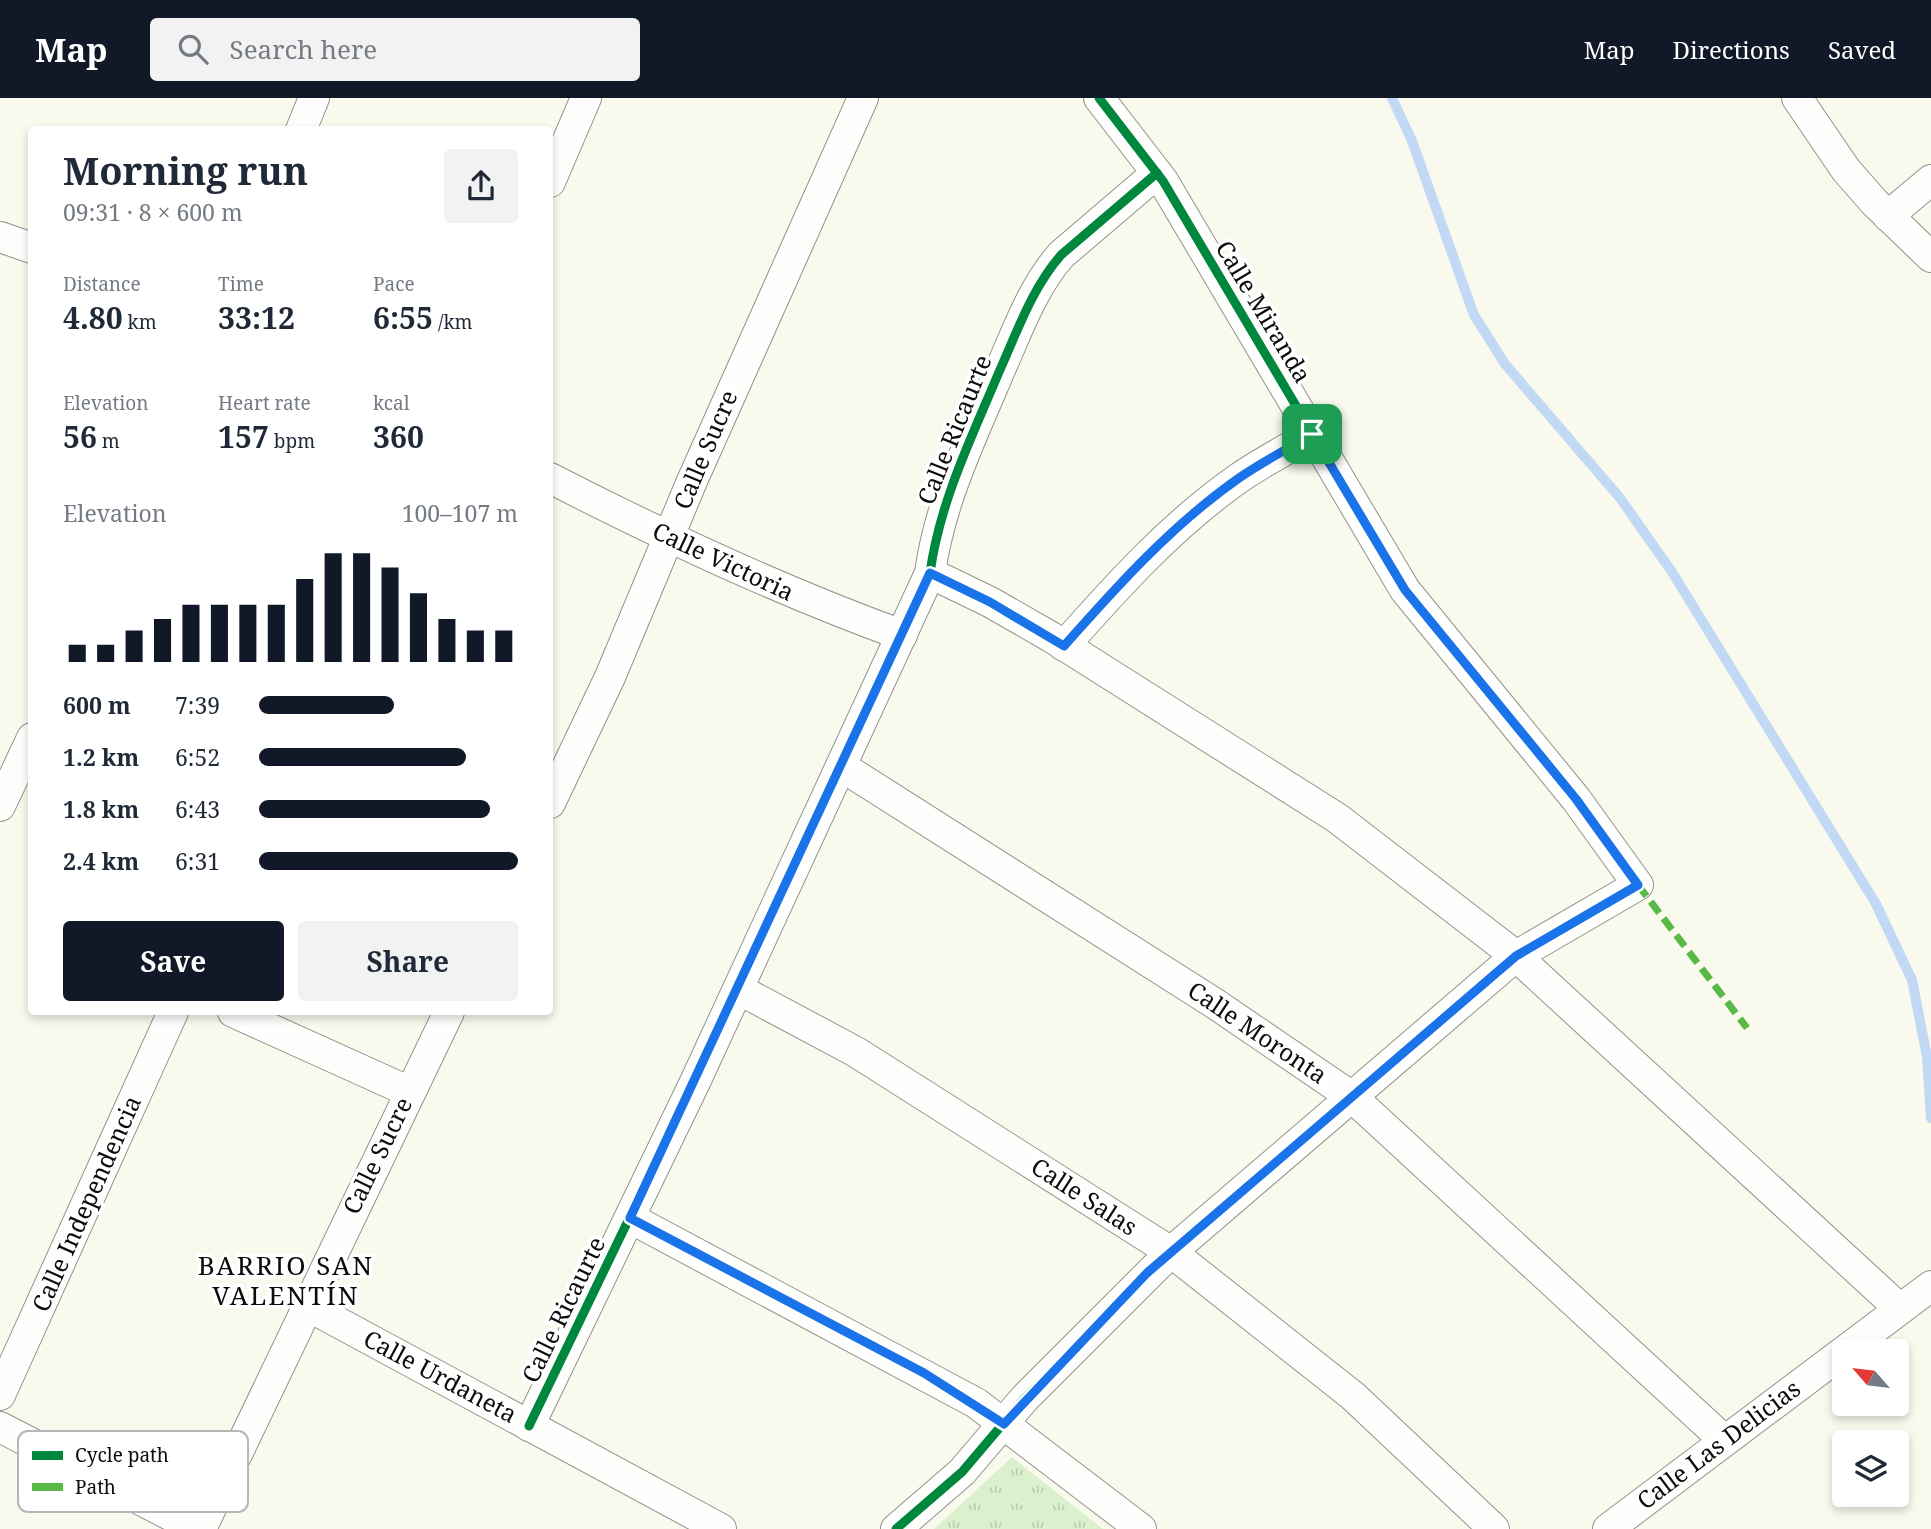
<!DOCTYPE html>
<meta charset="utf-8">
<style>
body{margin:0;font-family:"Noto Serif",serif;background:#f2f2f3;color:#1f2937;height:100vh;display:flex;flex-direction:column;font-size:26px;white-space:nowrap}
*{box-sizing:border-box;margin:0}
p{font-size:23px;color:#747a83}
.icon{flex:none;width:38px;height:38px;fill:none;stroke:currentColor;stroke-width:2;stroke-linecap:round;stroke-linejoin:round}
.map{position:relative;flex:1;overflow:hidden}
.drawer{position:absolute;left:28px;top:28px;width:525px;height:889px;display:flex;flex-direction:column;background:#fff;border-radius:7px;box-shadow:0 4px 10px #0003}
.drawer>*{flex:none}
.needle{width:46px;rotate:298deg}
.fabs{position:absolute;left:1832px;top:1241px;display:grid;gap:14px}
.fabs a{display:grid;place-items:center;width:77px;height:77px;border-radius:7px;background:#fff;box-shadow:0 4px 10px #0003;font-size:35px}
.pin{position:absolute;display:grid;place-items:center;width:60px;height:60px;color:#fff;margin:-30px;border-radius:14px;box-shadow:0 4px 10px #0006}
.round{display:grid;place-items:center;flex:none;width:74px;height:74px;border-radius:7px;background:#f2f2f3}
.head{display:flex;align-items:center;justify-content:space-between;height:119px;padding:0 35px}
h1{font-size:38px;font-weight:700;line-height:52px}
.stats{display:grid;grid-template-columns:repeat(3,1fr);gap:10px;height:119px;padding:7px 35px}
.stats div{display:grid;align-content:center}
.stats b{font-size:30px;font-weight:700}
.stats small{font-size:19px;font-weight:400}
.stats p{font-size:19px}
.chart{height:196px;padding:14px 35px}
.chart p{display:flex;justify-content:space-between}
.chart svg{width:100%;height:126px;margin-top:7px;stroke:#111827;stroke-width:6}
.primary-button{display:flex;gap:14px;margin-top:auto;padding:14px 35px}
.primary-button a{flex:1;height:80px;border-radius:7px;background:#111827;color:#fff;font-size:28px;font-weight:700;line-height:80px;text-align:center}
.primary-button a+a{background:#f2f2f3;color:#1f2937}
ul{padding:0 35px;list-style:none;font-size:23px}
li{display:grid;grid-template-columns:112px 84px 1fr;align-items:center;height:52px}
li i{height:18px;border-radius:9px;background:#111827}
header{display:flex;align-items:center;gap:42px;box-sizing:border-box;height:98px;padding:0 35px;background:#111827;color:#fff}
header strong{font-size:33px}
nav{display:flex;gap:38px;margin-inline-start:auto;font-size:24px}
.search{width:490px;height:63px;background:#f2f2f3;display:flex;align-items:center;gap:18px;box-sizing:border-box;padding:0 24px;border-radius:7px;color:#747a83;font-size:26px}
.map>svg:first-child{display:block}
</style>
<header>
<strong>Map</strong>
<div class="search"><svg class="icon" aria-label="search" viewBox="0 0 24 24"><circle cx="10" cy="10" r="6"/><path d="M15 15l6 6"/></svg>Search here</div>
<nav><a>Map</a><a>Directions</a><a>Saved</a></nav>
</header>
<div class="map">
<svg width="1931" height="1431" viewBox="0 0 1931 1431">
<defs>
<pattern id="grass-tufts" width="24" height="20" patternUnits="userSpaceOnUse" patternTransform="scale(1.75)"><rect width="24" height="20" fill="#dbf1cd"/><path d="M3 7l-1-3M5 7V3M7 7l1-3M15 17l-1-3M17 17v-4M19 17l1-3" fill="none" stroke="#bbcdaf"/></pattern>
</defs>
<rect width="100%" height="100%" fill="#f9faed"/>
<!-- grass -->
<path fill="url(#grass-tufts)" d="M1012,1359L1103,1431H934Z"/>
<g fill="none" stroke-linecap="round" stroke-linejoin="round">
<!-- stream -->
<path stroke="#c2d9f5" stroke-width="10" d="M1392,0L1412,43L1474,217L1505,266L1620,400L1672,474L1876,806L1912,882L1927,959L1931,1020"/>
<defs>
<g id="minor">
<path d="M1797,0L1846,72L1875,105L1931,159"/>
<path d="M301,32L314,0"/>
<path d="M550,84L586,0"/>
<path d="M1888,118L1931,82"/>
<path d="M0,139L32,150"/>
<path d="M550,380C665,439 780,493 902,537"/>
<path d="M930,475L990,504L1051,539L1337,720L1516,858L1900,1211"/>
<path d="M1064,548C1118,487 1172,427 1239,380C1262,364 1288,351 1312,336"/>
<path d="M841,668L1214,905L1352,999L1724,1342"/>
<path d="M550,705L610,579L692,383L863,0"/>
<path d="M0,708L32,640"/>
<path d="M738,891L856,954L1171,1154L1353,1298L1494,1431"/>
<path d="M233,914L410,994"/>
<path d="M630,1120L976,1305L1141,1431"/>
<path d="M306,1207L721,1431"/>
<path d="M0,1297L173,914"/>
<path d="M529,1328L695,984L930,475C940,403 971,341 999,274C1017,234 1032,190 1061,157L1157,75"/>
<path d="M0,1329L197,1431"/>
<path d="M201,1431L449,914"/>
<path d="M896,1431L962,1374L1024,1301L1171,1154L1516,858L1638,787L1576,701L1405,492L1163,83L1099,0"/>
<path d="M1608,1431L1931,1188"/>
</g>
</defs>
<!-- minor casing -->
<use href="#minor" stroke="#92938d" stroke-width="32"/>
<!-- minor -->
<use href="#minor" stroke="#fefefc" stroke-width="30"/>
<!-- quiet -->
<path stroke="#58b947" stroke-width="7" stroke-dasharray="14 7" stroke-linecap="butt" d="M1638,787L1747,930"/>
<defs>
<g id="cycleway">
<path d="M529,1328L695,984L930,475C940,403 971,341 999,274C1017,234 1032,190 1061,157L1157,75"/>
<path d="M896,1431L962,1374L1024,1301L1171,1154L1516,858L1638,787L1576,701L1405,492L1163,83L1099,0"/>
</g>
</defs>
<!-- cycleway casing -->
<use href="#cycleway" stroke="#fff" stroke-width="13"/>
<!-- cycleway -->
<use href="#cycleway" stroke="#00873e" stroke-width="9"/>
</g>
<g fill="none" stroke-linecap="round" stroke-linejoin="round">
<defs>
<path id="route" d="M1312,336L1405,492L1576,701L1638,787L1516,858L1147,1175L1004,1326L924,1275L630,1120L930,475L990,504L1064,548C1118,487 1172,427 1239,380C1262,364 1288,351 1312,336Z"/>
</defs>
<!-- route casing -->
<use href="#route" stroke="#fff" stroke-width="14"/>
<!-- route -->
<use href="#route" stroke="#1a73e8" stroke-width="9"/>
</g>
<g text-anchor="middle" stroke-width="7" stroke-linejoin="round" paint-order="stroke">
<!-- street labels -->
<g font-size="24" fill="#0b0b0b" stroke="#fff">
<text transform="translate(1263 214) rotate(59)" y="8">Calle Miranda</text>
<text transform="translate(955 332) rotate(-68)" y="8">Calle Ricaurte</text>
<text transform="translate(706 352) rotate(-67)" y="8">Calle Sucre</text>
<text transform="translate(723 464) rotate(25)" y="8">Calle Victoria</text>
<text transform="translate(1257 935) rotate(34)" y="8">Calle Moronta</text>
<text transform="translate(378 1058) rotate(-64)" y="8">Calle Sucre</text>
<text transform="translate(1084 1099) rotate(33)" y="8">Calle Salas</text>
<text transform="translate(87 1106) rotate(-66)" y="8">Calle Independencia</text>
<text transform="translate(564 1212) rotate(-64)" y="8">Calle Ricaurte</text>
<text transform="translate(440 1279) rotate(28)" y="8">Calle Urdaneta</text>
<text transform="translate(1719 1347) rotate(-37)" y="8">Calle Las Delicias</text>
</g>
<!-- neighbourhood labels -->
<g font-size="26" letter-spacing="2" fill="#0b0b0b" stroke="#fff">
<text x="286" y="1177">BARRIO SAN<tspan x="286" dy="30">VALENTÍN</tspan></text>
</g>
</g>
<!-- legend -->
<rect x="18" y="1333" width="230" height="81" rx="10" fill="#fff" stroke="#b6b6b6" stroke-width="2"/>
<rect x="32" y="1353" width="31" height="9" fill="#00873e"/>
<rect x="32" y="1385" width="31" height="8" fill="#58b947"/>
<g font-size="19" fill="#0b0b0b">
<text x="75" y="1364">Cycle path</text>
<text x="75" y="1396">Path</text>
</g>
</svg>
<div class="fabs">
<a><svg class="needle" viewBox="-14 -14 28 28"><path d="M0-13l5 13h-10z" fill="#e53935"/><path d="M0 13l5-13h-10z" fill="#747a83"/></svg></a>
<a><svg class="icon" aria-label="layers" viewBox="0 0 24 24"><path d="M12 4l9 5-9 5-9-5zM3 14l9 5 9-5"/></svg></a>
</div>
<div class="pin" style="left:1312px;top:336px;background:#1e9e55"><svg class="icon" aria-label="arrive" viewBox="0 0 24 24"><path d="M6 21V4h12l-3 4 3 4H6"/></svg></div>
<section class="drawer">
<div class="head"><div><h1>Morning run</h1><p>09:31 · 8 × 600 m</p></div><a class="round"><svg class="icon" aria-label="share" viewBox="0 0 24 24"><path d="M12 15V3M7 8l5-5 5 5M5 13v7h14v-7"/></svg></a></div>
<div class="stats">
<div><p>Distance</p><b>4.80<small> km</small></b></div>
<div><p>Time</p><b>33:12</b></div>
<div><p>Pace</p><b>6:55<small> /km</small></b></div>
</div>
<div class="stats">
<div><p>Elevation</p><b>56<small> m</small></b></div>
<div><p>Heart rate</p><b>157<small> bpm</small></b></div>
<div><p>kcal</p><b>360</b></div>
</div>
<div class="chart"><p><span>Elevation</span>100–107 m</p>
<svg viewBox="0 0 160 44" preserveAspectRatio="none"><path d="M5 44V38M15 44V38M25 44V33M35 44V29M45 44V24M55 44V24M65 44V24M75 44V24M85 44V15M95 44V6M105 44V6M115 44V11M125 44V20M135 44V29M145 44V33M155 44V33"/></svg>
</div>
<ul>
<li><b>600 m</b>7:39<i style="width:52%"></i></li>
<li><b>1.2 km</b>6:52<i style="width:80%"></i></li>
<li><b>1.8 km</b>6:43<i style="width:89%"></i></li>
<li><b>2.4 km</b>6:31<i style="width:100%"></i></li>
</ul>
<div class="primary-button"><a>Save</a><a>Share</a></div>
</section>
</div>
